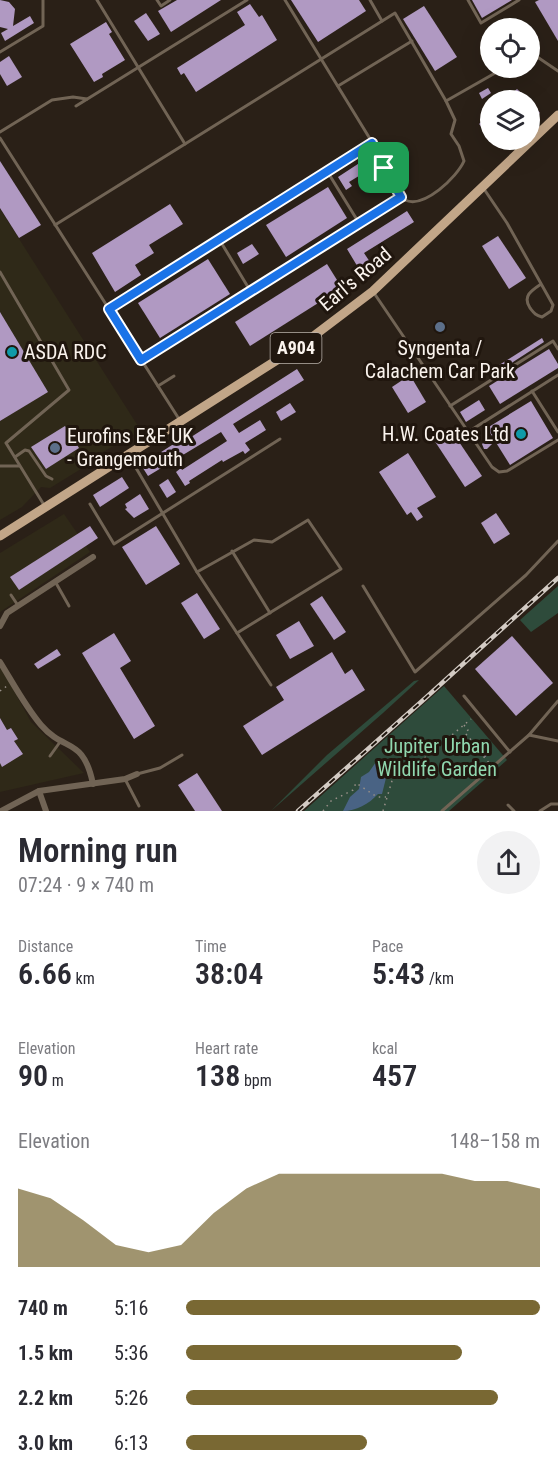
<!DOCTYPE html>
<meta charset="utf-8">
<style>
body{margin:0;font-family:"Roboto Condensed",sans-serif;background:#f2f2f3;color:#2b2b33;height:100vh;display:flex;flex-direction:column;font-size:22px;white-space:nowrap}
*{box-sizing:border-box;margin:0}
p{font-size:20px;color:#7c7c81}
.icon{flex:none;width:33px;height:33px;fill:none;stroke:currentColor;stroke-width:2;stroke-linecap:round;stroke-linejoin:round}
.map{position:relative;height:811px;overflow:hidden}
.details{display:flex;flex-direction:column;background:#fff;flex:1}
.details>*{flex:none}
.fabs{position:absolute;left:480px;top:18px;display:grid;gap:12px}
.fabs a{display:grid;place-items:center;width:60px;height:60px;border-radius:50%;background:#fff;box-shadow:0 6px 24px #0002;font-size:30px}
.pin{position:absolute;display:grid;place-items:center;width:51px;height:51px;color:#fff;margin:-26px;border-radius:12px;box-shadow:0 3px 9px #0006}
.round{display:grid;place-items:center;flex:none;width:63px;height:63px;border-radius:32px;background:#f2f2f3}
.headline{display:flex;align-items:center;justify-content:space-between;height:102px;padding:0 18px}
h1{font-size:33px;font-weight:600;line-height:45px}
.figures{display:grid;grid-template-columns:repeat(3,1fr);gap:9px;height:102px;padding:6px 18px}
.figures div{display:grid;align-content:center}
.figures b{font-size:30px;font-weight:600}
.figures small{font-size:16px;font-weight:400}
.figures p{font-size:16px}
.chart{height:168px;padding:12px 18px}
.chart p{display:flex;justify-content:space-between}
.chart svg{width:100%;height:108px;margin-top:6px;fill:#796833;opacity:.7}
ul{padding:0 18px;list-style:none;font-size:20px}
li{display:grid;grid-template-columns:96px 72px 1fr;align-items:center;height:45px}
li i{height:15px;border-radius:8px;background:#796833}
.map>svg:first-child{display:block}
</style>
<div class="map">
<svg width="558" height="811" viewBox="0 0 558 811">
<rect width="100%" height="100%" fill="#2a2017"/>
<!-- commercial -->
<g fill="#2f2918">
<path d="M0,209L138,426L134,428L137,433L92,458L94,461L50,488L41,487L22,507L0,520Z"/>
<path d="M64,514L90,552L0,612V553Z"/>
<path d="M0,665L31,722L84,773L0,792Z"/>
</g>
<!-- green -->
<g fill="#2e4b3b">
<path d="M558,586V613L531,632L520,620Z"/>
<path d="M419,680L383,713L271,811L327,755L414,681Z"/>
<path d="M444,686L507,760L449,811H304Z"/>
</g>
<!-- water -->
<path fill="#496384" d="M382,761L387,765L388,770L382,794H378C369,804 356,811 343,811L350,797L359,789L361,777L369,772L376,762Z"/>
<!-- building -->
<g fill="#b099c2">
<path d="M0,0L9,2L15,9L13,26L30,16L34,23L5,41L1,33L8,29L0,27Z"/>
<path d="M177,0H221L171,32L158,11Z"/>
<path d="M291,0H359L366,11L318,42Z"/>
<path d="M472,0H512L482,18Z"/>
<path d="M539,0H558V41L535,2Z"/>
<path d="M250,4L259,17L262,15L277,40L196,92L184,73L181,75L177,68L245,25L237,12Z"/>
<path d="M424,6L457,57L435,71L403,19Z"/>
<path d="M146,13L160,34L148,41L134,21Z"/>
<path d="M106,22L112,32L109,34L125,60L102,74L103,77L94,82L70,44Z"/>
<path d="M9,56L22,77L7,86L0,74V62Z"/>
<path d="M488,88L491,93L482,99L479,93Z"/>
<path d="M517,89L529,100H505Z"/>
<path d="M530,101L540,113L530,122Z"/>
<path d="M490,114V136L479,124Z"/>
<path d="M494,140H511L502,148Z"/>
<path d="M0,161L41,225L19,238L0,208Z"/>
<path d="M361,162L367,171L349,182L352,186L346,190L338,177Z"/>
<path d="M328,187L347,218L286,257L266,225Z"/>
<path d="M170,204L183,224L149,245L154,253L135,265L141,275L115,292L92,253Z"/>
<path d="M407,211L414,222L364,253L370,262L359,269L347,249Z"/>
<path d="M498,236L526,278L509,289L482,246Z"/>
<path d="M252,244L259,254L243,264L237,253Z"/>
<path d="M208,259L230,294L160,338L138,303Z"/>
<path d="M327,264L342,288L250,346L235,322Z"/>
<path d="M0,312L48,392L0,421Z"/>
<path d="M542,338L544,342L499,371L496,367Z"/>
<path d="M549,349L558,364V368L500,404L489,386Z"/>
<path d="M297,369L304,380L233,424L239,433L260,420L266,430L245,443L250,450L245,454L243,451L223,462L222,460L189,481L190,483L185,486L176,472L181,468L182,470L227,441L221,432L148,476L141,465L186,436L188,439Z"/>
<path d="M410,375L426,402L408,413L392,387Z"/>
<path d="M479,400L485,410L466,422L460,412Z"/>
<path d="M531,401L553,438L510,465L495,441L487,449H484L482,444L485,441L494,439L487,428Z"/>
<path d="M290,403L296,412L281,421L276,412Z"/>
<path d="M65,426L79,448L46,469L31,447Z"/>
<path d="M451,430L482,476L465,487L434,440Z"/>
<path d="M408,453L436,497L417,508L423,517L417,521L411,512L407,515L379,472Z"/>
<path d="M122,477L129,488L100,507L93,495Z"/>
<path d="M168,479L176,492L167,498L159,485Z"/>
<path d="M140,494L149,509L134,518L125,509L127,508L125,504Z"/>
<path d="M496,513L510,534L494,544L481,523Z"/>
<path d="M90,526L98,538L19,590L10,577Z"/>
<path d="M156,526L180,564L146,585L122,547Z"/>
<path d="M197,593L220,629L204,639L181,603Z"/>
<path d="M322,596L346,632L334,640L310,604Z"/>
<path d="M299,621L314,646L290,659L276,635Z"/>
<path d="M114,633L131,661L120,668L155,726L134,739L82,653Z"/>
<path d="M512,636L553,683L516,716L475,669Z"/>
<path d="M57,649L61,655L38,669L34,664Z"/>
<path d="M332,652L345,674L352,669L365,690L262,755L243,726L284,700L276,687Z"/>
<path d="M0,718L7,730L11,728L18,739L14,741L23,754L2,767L0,763Z"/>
<path d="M481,740L491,752L485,757L475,745Z"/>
<path d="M197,773L222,811H195L178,785Z"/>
</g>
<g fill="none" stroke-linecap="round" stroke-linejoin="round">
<!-- path -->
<g stroke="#978f88" stroke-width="1.5" stroke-dasharray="1.5 4.5" stroke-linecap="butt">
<path d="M0,691L7,686"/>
<path d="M464,725L468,730L465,733L472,741L471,742L490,764"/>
<path d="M323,811L331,801L353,790L356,783L377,797H386"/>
<path d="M383,811L397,764L414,763L422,760L471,719"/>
</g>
<!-- lane -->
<g stroke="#716455" stroke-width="3">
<path d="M97,0L185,144"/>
<path d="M157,0L161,6L170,0"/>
<path d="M285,0L375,147C379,158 395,194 405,200C424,209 457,177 464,161L459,146L451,134L455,120L446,101"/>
<path d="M370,0L382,21"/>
<path d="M468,0L481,23L519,0"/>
<path d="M0,52L43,26V0"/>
<path d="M530,52L558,71"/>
<path d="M338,86L412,41"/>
<path d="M76,106L247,0"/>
<path d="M0,132L52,100L73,97L87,99"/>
<path d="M0,138L179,419"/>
<path d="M327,171L359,223"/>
<path d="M484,189L507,223L553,305L551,311L542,317C535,315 534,313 530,308C522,296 532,290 541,284"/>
<path d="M55,225L395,13L446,101L504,68"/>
<path d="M219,239L251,292"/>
<path d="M0,272L69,390L6,443L44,505"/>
<path d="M374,293L492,467L499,472L507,471L558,440"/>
<path d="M109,309L372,143"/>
<path d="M142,360L401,197"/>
<path d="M158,386L174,376"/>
<path d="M532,391L558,432"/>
<path d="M450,406L553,341L558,349"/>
<path d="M468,432L558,375"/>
<path d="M129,456L197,572L271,685"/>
<path d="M15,457L25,450L29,451L46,476L52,479"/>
<path d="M0,466H19"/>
<path d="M90,504L114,544L280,439"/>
<path d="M232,551L270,613"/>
<path d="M197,572L254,540L272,542L308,520L341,569L237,633"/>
<path d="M56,583L69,606"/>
<path d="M363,586L415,672L526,575L558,541"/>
<path d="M11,595L17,604"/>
<path d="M464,696L510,752"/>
<path d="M529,735L558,741"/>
<path d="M50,756L60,742"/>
<path d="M137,774L160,768L182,755"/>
<path d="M125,779L139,806"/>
<path d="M508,805L514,811"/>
<path d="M442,811L529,735L558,701"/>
<path d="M540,811L551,804H558"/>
</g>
<!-- street -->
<g stroke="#716455" stroke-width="6">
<path d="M0,626L7,613L93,557"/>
<path d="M0,662C13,683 25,706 41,725C65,753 83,736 93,784"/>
<path d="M39,791L46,811"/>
<path d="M1,811L39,791L125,779L137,774"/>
</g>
<!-- primary -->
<path stroke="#c2a688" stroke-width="9" d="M0,536L307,341L373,291L558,115"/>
<defs>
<path id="rail" d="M298,811L421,702L558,578"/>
</defs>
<!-- rail casing -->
<use href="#rail" stroke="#d3cbc4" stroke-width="4.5"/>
<!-- rail -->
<use href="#rail" stroke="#20160e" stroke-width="2" stroke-dasharray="7" stroke-linecap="butt"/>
</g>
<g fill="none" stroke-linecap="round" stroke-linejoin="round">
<defs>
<path id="route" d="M372,143L384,168L401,197L141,360L109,309Z"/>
</defs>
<!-- route casing -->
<use href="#route" stroke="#fff" stroke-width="12"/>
<!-- route -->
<use href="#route" stroke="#1a73e8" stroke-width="8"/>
</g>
<!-- markers -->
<g fill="#5c6f8a" stroke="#20160e" stroke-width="2">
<circle cx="440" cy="327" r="6"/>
<circle cx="55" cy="448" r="6"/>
</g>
<g fill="#0f9aa8" stroke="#20160e" stroke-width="2">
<circle cx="12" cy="352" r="6"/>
<circle cx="521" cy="434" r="6"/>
</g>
<g text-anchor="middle" stroke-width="6" stroke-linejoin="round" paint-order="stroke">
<!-- shield labels -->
<rect fill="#20160e" stroke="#b9b1aa" stroke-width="1.5" x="270.5" y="333" width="51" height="30" rx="4.5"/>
<g font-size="18" font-weight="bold" fill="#faf3ed">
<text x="296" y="354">A904</text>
</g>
<!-- street labels -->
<g font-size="20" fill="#faf3ed" stroke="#20160e">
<text transform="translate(355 279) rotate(-40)" y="7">Earl's Road</text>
</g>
<!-- poi labels -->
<g font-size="20" fill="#faf3ed" stroke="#20160e" text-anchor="start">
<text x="440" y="355" text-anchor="middle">Syngenta /<tspan x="440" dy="23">Calachem Car Park</tspan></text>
<text x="24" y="359">ASDA RDC</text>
<text x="509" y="441" text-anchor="end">H.W. Coates Ltd</text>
<text x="67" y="443">Eurofins E&amp;E UK<tspan x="67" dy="23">- Grangemouth</tspan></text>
</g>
<!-- park labels -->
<g font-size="20" fill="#90d8af" stroke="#20160e">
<text x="437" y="753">Jupiter Urban<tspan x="437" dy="23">Wildlife Garden</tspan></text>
</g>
</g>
</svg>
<div class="fabs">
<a><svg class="icon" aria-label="locate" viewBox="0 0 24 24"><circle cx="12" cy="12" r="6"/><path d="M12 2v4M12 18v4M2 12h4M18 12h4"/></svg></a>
<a><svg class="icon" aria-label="layers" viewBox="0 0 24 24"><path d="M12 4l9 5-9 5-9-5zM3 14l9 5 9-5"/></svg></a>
</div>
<div class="pin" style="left:384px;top:168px;background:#1e9e55"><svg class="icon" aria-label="arrive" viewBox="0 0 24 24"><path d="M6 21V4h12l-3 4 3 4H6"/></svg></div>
</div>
<section class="details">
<div class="headline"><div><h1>Morning run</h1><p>07:24 · 9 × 740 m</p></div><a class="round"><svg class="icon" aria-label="share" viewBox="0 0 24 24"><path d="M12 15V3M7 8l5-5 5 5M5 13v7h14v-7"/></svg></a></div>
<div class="figures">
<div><p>Distance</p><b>6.66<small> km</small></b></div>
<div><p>Time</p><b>38:04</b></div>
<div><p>Pace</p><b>5:43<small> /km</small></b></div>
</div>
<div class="figures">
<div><p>Elevation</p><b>90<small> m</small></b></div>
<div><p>Heart rate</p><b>138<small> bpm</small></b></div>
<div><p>kcal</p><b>457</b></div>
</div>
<div class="chart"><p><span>Elevation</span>148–158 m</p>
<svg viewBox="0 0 160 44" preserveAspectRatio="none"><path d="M0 44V12L10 16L20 25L30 35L40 38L50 35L60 22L70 12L80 6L90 6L100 6L110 6L120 6L130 6L140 9L150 9L160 12V44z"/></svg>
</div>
<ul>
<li><b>740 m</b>5:16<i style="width:100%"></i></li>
<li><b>1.5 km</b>5:36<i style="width:78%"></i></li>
<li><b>2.2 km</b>5:26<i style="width:88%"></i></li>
<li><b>3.0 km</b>6:13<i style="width:51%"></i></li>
</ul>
</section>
